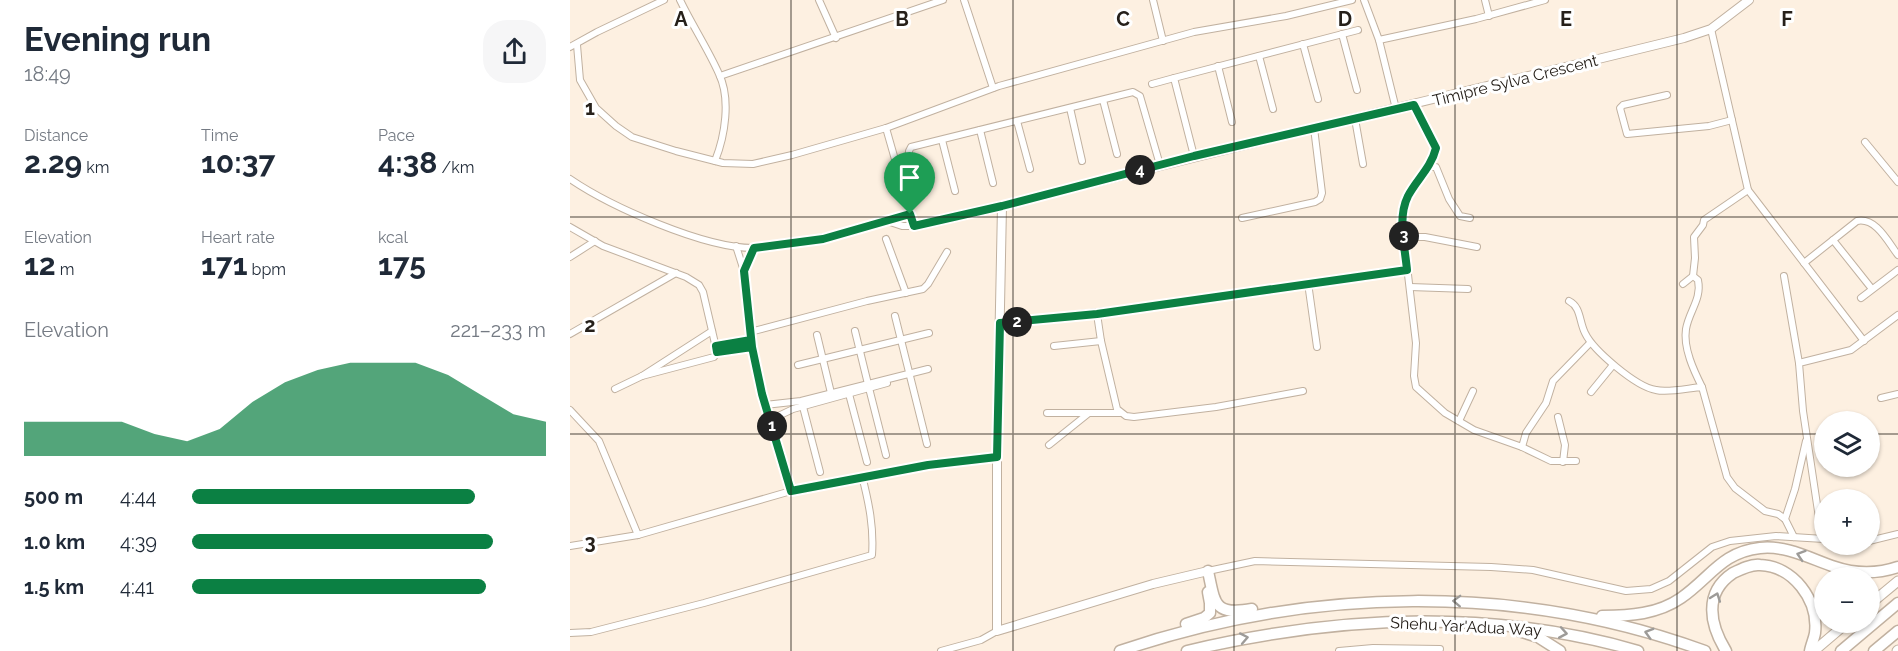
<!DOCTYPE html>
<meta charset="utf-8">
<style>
body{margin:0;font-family:Raleway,sans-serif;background:#f6f6f7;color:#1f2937;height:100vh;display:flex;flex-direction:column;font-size:22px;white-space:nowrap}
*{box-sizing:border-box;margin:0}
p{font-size:20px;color:#747a83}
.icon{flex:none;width:33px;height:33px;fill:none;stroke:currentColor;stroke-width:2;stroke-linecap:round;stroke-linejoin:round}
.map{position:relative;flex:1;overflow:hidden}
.drawer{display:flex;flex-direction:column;background:#fff;width:570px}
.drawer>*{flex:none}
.fabs{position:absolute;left:1244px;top:411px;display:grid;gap:12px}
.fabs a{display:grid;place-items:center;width:66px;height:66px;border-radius:50%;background:#fff;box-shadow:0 2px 4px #0004;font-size:30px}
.pin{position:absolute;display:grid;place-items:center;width:51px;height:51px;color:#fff;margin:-62px -26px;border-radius:50% 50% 50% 0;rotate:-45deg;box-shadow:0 0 6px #0007}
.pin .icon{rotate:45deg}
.km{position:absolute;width:30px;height:30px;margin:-15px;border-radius:50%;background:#222;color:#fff;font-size:16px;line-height:30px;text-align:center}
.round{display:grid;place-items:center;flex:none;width:63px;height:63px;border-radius:24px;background:#f6f6f7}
.overview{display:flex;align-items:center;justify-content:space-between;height:102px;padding:0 24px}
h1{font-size:33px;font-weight:700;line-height:45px}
.figures{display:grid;grid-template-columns:repeat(3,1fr);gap:9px;height:102px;padding:6px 24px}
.figures div{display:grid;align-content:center}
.figures b{font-size:30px;font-weight:700}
.figures small{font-size:16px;font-weight:400}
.figures p{font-size:16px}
.chart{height:168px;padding:12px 24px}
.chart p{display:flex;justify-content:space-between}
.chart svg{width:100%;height:108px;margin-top:6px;fill:#0b8043;opacity:.7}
ul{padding:0 24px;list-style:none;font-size:20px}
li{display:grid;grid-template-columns:96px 72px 1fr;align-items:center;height:45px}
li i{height:15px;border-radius:8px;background:#0b8043}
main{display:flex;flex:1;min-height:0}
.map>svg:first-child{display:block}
</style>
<main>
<section class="drawer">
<div class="overview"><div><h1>Evening run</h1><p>18:49</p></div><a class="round"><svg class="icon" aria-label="share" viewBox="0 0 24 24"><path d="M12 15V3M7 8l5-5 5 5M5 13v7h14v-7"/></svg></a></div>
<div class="figures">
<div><p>Distance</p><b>2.29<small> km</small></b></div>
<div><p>Time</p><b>10:37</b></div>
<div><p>Pace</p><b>4:38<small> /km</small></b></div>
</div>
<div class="figures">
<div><p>Elevation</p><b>12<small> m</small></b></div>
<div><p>Heart rate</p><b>171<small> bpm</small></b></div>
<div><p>kcal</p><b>175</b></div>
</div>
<div class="chart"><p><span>Elevation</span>221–233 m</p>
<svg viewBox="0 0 160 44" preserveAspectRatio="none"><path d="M0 44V30L10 30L20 30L30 30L40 35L50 38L60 33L70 22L80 14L90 9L100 6L110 6L120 6L130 11L140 19L150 27L160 30V44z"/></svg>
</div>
<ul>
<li><b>500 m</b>4:44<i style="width:80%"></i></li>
<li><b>1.0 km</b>4:39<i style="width:85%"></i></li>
<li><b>1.5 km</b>4:41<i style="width:83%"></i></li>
</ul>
</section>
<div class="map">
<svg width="1328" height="651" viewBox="0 0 1328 651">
<rect width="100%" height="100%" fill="#fdf0e1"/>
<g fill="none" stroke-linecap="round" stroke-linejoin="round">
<defs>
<g id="minor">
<path d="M110,0C122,25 138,49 149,74C161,99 155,136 145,161"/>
<path d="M249,0L266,38"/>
<path d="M394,0L423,88"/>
<path d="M583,0L593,41"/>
<path d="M794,0L809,40L826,109"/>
<path d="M915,0L919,16"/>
<path d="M772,34L787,90"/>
<path d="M809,40L906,19L975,0"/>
<path d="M733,44L748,99"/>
<path d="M7,45L10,80L26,108L46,126L62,137L106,151L153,163L183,164L222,155L316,128L429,86L624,32L716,16L782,0"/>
<path d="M0,47L27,32L94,0"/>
<path d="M689,56L703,109"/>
<path d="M648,66L662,122"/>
<path d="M150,76L373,0"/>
<path d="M582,84L604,78"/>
<path d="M1097,95L1053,105L1050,108L1057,134L1139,126L1162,120"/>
<path d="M533,100L547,154"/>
<path d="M844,105L866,148L859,167"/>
<path d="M500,108L512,161"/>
<path d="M785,119L793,164"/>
<path d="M447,121L460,169"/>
<path d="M316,128L344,226"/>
<path d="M410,130L423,183"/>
<path d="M372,140L385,191"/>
<path d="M1295,142L1328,182"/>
<path d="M624,156L604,78L788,30"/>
<path d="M0,179C41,207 134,248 183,248C194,248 205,245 215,244C258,238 299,227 340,214"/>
<path d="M1178,190L1294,341"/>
<path d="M351,196L339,156V151L341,147L563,92L570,96L590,165"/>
<path d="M672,218L745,202L750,199L752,193L744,128"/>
<path d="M900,218L890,216L879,199L866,167H859C840,190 832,202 833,232L846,343L844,376L846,387L875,413L904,430L952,447L956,433L976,403L983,381L1020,343"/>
<path d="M317,221L332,226H344L432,206"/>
<path d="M0,227L33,246L116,277L129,285L133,292L147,352"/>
<path d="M834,237H855L907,247"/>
<path d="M316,239L336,293"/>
<path d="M1263,240L1302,289"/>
<path d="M166,246L174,271L182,347L192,394L221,491"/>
<path d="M0,257L25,241"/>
<path d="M1234,263L1287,221C1306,217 1318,242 1328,255"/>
<path d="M174,270L184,248"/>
<path d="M1123,276L1125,258L1124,237L1133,225L1134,220L1178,190L1141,29"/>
<path d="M1214,276L1229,363"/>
<path d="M738,283L747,347"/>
<path d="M1113,284L1123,276L1128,280C1132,299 1119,311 1116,329C1113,348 1124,371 1132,387"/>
<path d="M840,287L898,289"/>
<path d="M1291,298L1328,270"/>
<path d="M999,301C1011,307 1009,321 1015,333C1023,350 1066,387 1086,390C1098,393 1119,388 1132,387L1157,477L1165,488L1195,511L1208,514L1215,519L1224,537"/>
<path d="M527,314L531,341L547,409L556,416L564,417L646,407L733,391"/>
<path d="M325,316L357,444"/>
<path d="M430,323L582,306L837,270"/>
<path d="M285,331L298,384"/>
<path d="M180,332L297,301L353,289L358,284L377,252"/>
<path d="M0,334L106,273"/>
<path d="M247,335L261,393"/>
<path d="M145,346L181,340"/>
<path d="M484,346L531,341"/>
<path d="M228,365L359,333"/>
<path d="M72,376L144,357L147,352L182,347"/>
<path d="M299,388L316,455"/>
<path d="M45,389L72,376L142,331"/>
<path d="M1021,392L1043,365"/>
<path d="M279,394L297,462"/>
<path d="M1311,398L1328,394"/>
<path d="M232,403L250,472"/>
<path d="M195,405L231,401L358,369"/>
<path d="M0,410L29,441L68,535"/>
<path d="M477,413H518"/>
<path d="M988,417L995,445L993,462"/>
<path d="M200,420L223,409L317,383"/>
<path d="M889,421L903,391"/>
<path d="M479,445L519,413H550"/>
<path d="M952,447L981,461H1006"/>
<path d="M1215,519L1225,489L1236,441"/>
<path d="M1252,538L1233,411L1229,363L1281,350L1328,315"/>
<path d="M1299,541L1328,534"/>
<path d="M0,546L68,535L221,491L358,465L427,457"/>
<path d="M638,571L685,561L921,567L963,570L1056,591L1081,589L1099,581L1142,547L1160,541L1206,536L1254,539"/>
<path d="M0,633L21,632L134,603L302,555C304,528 299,503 292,476"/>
<path d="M371,651L411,640L427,631"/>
<path d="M769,651L803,648L870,649"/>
</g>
<path id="tertiary" d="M638,571L583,584L427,631V457L432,206C659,147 887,94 1114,38L1141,29L1179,0"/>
<g id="trunk">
<path d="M1299,605L1328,581"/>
<path d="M1244,651L1278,622"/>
<path d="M1327,651L1328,650"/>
</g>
<g id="motorway">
<path d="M638,571C645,604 644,616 682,609"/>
<path d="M1032,616C1060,616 1088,614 1111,598C1140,578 1152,552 1190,548C1217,545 1241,559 1265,567C1285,574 1308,574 1328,567"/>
<path d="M616,624L634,618L640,613V603L638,592"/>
<path d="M949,631L968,637L990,651"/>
<path d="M550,651C738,587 947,582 1135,651"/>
<path d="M617,651C765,616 920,608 1068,651"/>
<path d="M1156,651C1140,625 1133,593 1163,573C1171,569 1181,564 1190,565C1223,566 1249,600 1245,633C1244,639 1241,645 1240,651"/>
<path d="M1271,651L1328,603"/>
<path d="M1304,651L1328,631"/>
</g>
</defs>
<!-- minor casing -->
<use href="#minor" stroke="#c1b1a0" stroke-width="8"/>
<!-- tertiary casing -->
<use href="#tertiary" stroke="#c1b1a0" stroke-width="10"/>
<!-- trunk casing -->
<use href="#trunk" stroke="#c1b1a0" stroke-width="11"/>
<!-- motorway casing -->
<use href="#motorway" stroke="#c1b1a0" stroke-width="13"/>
<!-- minor -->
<use href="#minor" stroke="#fff" stroke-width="6"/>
<!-- tertiary -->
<use href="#tertiary" stroke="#fff" stroke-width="8"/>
<!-- trunk -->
<use href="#trunk" stroke="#fff" stroke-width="9"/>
<!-- motorway -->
<use href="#motorway" stroke="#fff" stroke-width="10"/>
</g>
<!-- one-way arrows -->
<defs><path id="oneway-chevron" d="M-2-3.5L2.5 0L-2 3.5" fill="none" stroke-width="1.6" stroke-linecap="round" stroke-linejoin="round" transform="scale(1.5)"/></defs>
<g stroke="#9d9b98">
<use href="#oneway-chevron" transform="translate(1231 555) rotate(-162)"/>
<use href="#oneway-chevron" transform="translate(1146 597) rotate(-70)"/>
<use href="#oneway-chevron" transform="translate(887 601) rotate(-178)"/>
<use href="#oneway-chevron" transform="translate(993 633) rotate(10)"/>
<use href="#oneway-chevron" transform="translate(1079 633) rotate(-164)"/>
<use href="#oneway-chevron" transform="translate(674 638) rotate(-11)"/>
</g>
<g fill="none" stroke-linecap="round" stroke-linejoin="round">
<defs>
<path id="route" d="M340,214L253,239L184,248L174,271L182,347L147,352L146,346L181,340L182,347L192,394L221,491L358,465L427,457L430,323L527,314L837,270C835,247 827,218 838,196C847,179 861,168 866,148L844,105L624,156L432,206L344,226L340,214"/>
</defs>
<!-- route casing -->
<use href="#route" stroke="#fff" stroke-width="12"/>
<!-- route -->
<use href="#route" stroke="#0b8043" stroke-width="8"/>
</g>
<!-- grid -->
<path fill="none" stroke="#26201a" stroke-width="1.5" stroke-opacity="0.55" d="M221,0V651M443,0V651M664,0V651M885,0V651M1107,0V651M0,217H1328M0,434H1254M1299,434H1328"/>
<g text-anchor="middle" stroke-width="6" stroke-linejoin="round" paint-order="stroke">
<!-- street labels -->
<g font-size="16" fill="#26201a" stroke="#fff">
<text transform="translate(945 80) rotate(-14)" y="6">Timipre Sylva Crescent</text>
<text transform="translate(896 626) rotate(3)" y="6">Shehu Yar'Adua Way</text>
</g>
</g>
<g font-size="20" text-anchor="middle" font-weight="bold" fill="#26201a" stroke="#fff" stroke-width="6" stroke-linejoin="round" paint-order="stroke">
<text x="111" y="26">A</text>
<text x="332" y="26">B</text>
<text x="553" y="26">C</text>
<text x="775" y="26">D</text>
<text x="996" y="26">E</text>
<text x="1217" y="26">F</text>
<text x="20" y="115">1</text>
<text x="20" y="332">2</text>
<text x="20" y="549">3</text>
</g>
</svg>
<div class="fabs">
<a><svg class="icon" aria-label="layers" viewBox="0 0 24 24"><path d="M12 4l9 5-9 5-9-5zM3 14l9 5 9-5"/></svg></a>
<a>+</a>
<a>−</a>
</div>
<div class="pin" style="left:340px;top:214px;background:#1e9e55"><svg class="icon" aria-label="arrive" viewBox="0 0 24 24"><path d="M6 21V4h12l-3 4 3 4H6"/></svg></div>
<b class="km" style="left:202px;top:426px">1</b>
<b class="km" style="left:447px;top:322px">2</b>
<b class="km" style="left:834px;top:236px">3</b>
<b class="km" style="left:570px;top:170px">4</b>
</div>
</main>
